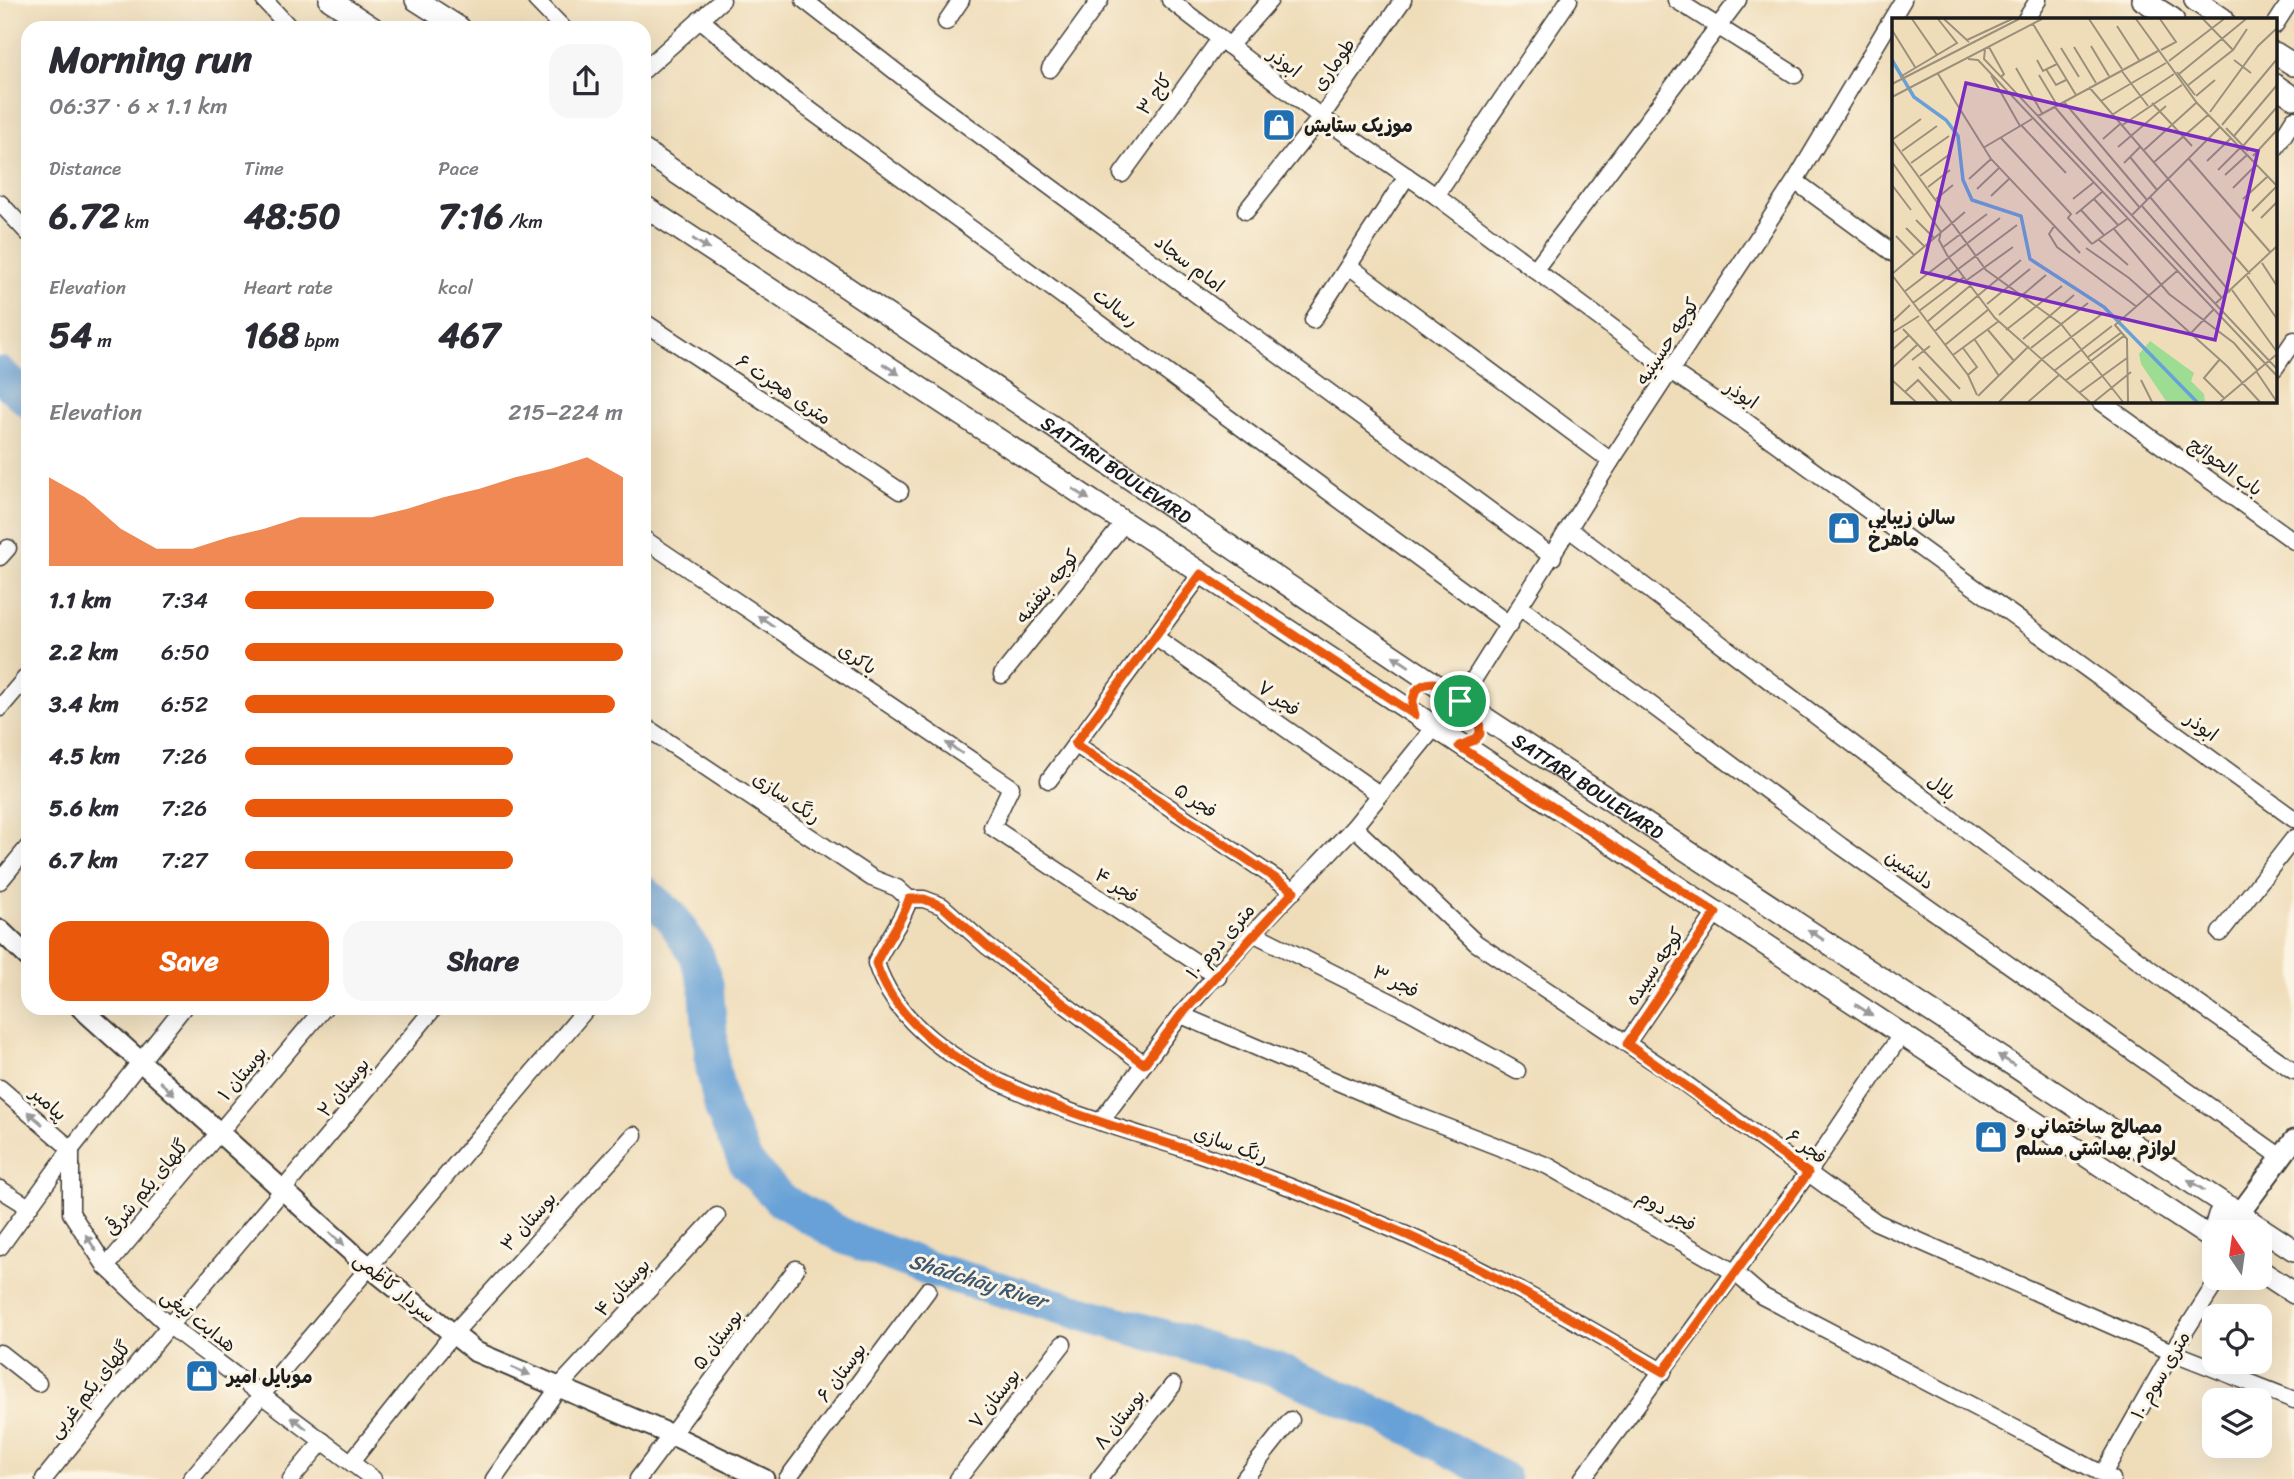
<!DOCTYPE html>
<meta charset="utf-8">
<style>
body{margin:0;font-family:Sriracha,"Playpen Sans Arabic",sans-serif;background:#f7f7f7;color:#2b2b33;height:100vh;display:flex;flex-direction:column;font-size:26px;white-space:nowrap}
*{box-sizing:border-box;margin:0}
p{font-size:23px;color:#7c7c81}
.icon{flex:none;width:38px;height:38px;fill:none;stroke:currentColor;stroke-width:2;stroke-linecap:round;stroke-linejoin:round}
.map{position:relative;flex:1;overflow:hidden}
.side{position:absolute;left:21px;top:21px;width:630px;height:994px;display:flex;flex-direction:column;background:#fff;border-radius:21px;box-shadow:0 7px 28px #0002}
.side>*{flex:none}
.needle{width:46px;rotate:347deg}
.buttons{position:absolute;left:2202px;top:1220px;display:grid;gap:14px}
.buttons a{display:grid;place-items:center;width:70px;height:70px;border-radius:14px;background:#fff;box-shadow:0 7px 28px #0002;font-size:35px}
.pin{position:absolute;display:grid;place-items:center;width:60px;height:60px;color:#fff;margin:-30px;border:4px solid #fff;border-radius:50%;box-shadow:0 2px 7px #0007}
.round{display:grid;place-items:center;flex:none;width:74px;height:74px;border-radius:21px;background:#f7f7f7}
.overview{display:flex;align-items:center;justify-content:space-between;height:119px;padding:0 28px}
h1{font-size:38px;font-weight:800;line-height:52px}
.stats{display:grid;grid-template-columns:repeat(3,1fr);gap:10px;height:119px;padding:7px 28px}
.stats div{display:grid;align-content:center}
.stats b{font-size:35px;font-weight:800}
.stats small{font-size:19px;font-weight:400}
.stats p{font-size:19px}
.chart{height:196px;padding:14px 28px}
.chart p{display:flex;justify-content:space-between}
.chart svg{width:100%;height:126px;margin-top:7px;fill:#ea580c;opacity:.7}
.button{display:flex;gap:14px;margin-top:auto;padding:14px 28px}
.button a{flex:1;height:80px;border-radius:21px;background:#ea580c;color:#fff;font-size:28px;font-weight:800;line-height:80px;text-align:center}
.button a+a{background:#f7f7f7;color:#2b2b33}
ul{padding:0 28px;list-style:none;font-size:23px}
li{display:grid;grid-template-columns:112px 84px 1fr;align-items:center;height:52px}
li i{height:18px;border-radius:9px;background:#ea580c}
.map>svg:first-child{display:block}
</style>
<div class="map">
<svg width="2294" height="1479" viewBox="0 0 2294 1479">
<rect width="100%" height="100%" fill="#fcf5e5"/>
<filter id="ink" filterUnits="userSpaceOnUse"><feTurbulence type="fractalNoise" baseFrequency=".0143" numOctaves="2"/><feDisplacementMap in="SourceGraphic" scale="14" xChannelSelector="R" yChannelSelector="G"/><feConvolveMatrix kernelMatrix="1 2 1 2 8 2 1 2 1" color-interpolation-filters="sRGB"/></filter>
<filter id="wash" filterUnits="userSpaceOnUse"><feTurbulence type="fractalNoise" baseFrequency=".00686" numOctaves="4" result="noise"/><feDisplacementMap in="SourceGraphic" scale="28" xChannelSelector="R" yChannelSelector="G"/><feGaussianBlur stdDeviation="1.57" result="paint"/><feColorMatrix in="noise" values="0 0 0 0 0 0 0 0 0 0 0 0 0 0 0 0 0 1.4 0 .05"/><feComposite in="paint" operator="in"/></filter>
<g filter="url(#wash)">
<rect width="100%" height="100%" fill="#efddba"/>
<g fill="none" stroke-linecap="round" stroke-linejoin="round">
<!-- river -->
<g stroke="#68a1d7" stroke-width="35">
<path d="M0,374L28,400"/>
<path d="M644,893L671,916L696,954L706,984L713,1069L722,1110L746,1163L781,1200L847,1238L930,1269L1275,1369L1415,1430L1503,1479"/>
</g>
</g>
</g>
<g filter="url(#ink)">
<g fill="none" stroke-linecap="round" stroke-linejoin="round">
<defs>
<g id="minor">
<path d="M264,0L290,28"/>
<path d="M536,0L563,28"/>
<path d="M804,0L927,96L1553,557"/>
<path d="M1170,0L1321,117L1436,196L1672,372L1741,418L2294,819"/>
<path d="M1676,0L1795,75"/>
<path d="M700,19L788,94L1510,625"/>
<path d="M2026,19L2038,0"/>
<path d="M946,22L961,0"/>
<path d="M2275,25L2291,0"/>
<path d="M1229,46L1270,0"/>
<path d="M1050,69L1100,0"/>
<path d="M644,70L722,0"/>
<path d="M2275,149L2294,119"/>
<path d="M1122,174L1220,39"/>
<path d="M1795,181L1893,253"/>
<path d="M1436,196L1569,0"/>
<path d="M0,203L28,233"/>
<path d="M1246,211L1321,117L1403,0"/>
<path d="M1349,266L1611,461"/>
<path d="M1536,268L1738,0"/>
<path d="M1313,320L1407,176"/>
<path d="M644,322L900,491"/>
<path d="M2275,368L2294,340"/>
<path d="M2100,401L2294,541"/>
<path d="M1569,529L2166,981L2294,1071"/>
<path d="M644,539L1011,787L992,827L1218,977"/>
<path d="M0,557L8,548"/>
<path d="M1521,608L1841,846L2281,1157"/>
<path d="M1155,637L1379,794"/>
<path d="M1002,675L1124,523"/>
<path d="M1460,701L1611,461L1795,181L1903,0"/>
<path d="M0,708L28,675"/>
<path d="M644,726L872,878L897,888L909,899H924L942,906L987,946L1144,1064"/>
<path d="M1075,744L1294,891"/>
<path d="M1049,780L1201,574"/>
<path d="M1354,827L1476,943L1665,1069L1876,1222L2172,1352L2294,1400"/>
<path d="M0,881L28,847"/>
<path d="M909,899C902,923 886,940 876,963C912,1076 1092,1118 1191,1151C1254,1172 1317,1197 1378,1223C1478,1264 1570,1317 1663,1372"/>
<path d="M1253,933L1409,1011L1517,1071"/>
<path d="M2220,933L2294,838"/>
<path d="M1181,1015L1403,1110L1548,1166L1734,1272L1762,1296L2112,1479"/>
<path d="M1627,1043L1716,913"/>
<path d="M0,1088L71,1149V1213L106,1267L167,1324L373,1479"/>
<path d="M1100,1122L1181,1015L1253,933L1354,827L1434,728"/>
<path d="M0,1189L29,1207"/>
<path d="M0,1247L71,1149L183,1008"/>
<path d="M106,1267L324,1008"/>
<path d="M0,1353L38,1383"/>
<path d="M351,1462L453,1334L634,1135"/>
<path d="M2103,1474L2172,1352L2219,1278"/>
<path d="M44,1479C171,1320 305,1166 434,1008"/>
<path d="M191,1479L587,1008"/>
<path d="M291,1479L323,1441"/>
<path d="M494,1479L559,1387L717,1216"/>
<path d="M638,1479L796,1269"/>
<path d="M787,1479L928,1290"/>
<path d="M958,1479L1063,1344"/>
<path d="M1099,1479L1173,1385"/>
<path d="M1244,1479L1291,1420"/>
<path d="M1582,1479L1808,1173L1901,1035"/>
</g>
<g id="tertiary">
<path d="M0,930L28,957"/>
<path d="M81,1008L356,1256L476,1352L672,1435L764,1479"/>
<path d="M2240,1213L2294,1140"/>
</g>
<g id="secondary">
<path d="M330,0L373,28"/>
<path d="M416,0L460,28"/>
<path d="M2143,0L2173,19"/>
<path d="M2195,0L2223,19"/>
<path d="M2275,53L2294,65"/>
<path d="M2275,85L2294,98"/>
<path id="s1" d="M644,151L1479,714L2294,1250"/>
<path d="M644,206L2214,1240"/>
<path d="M2214,1232L2219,1215L2233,1208"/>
<path d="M2259,1270L2294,1293"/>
</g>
</defs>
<!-- minor casing -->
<use href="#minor" stroke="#3c3934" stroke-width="19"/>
<!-- tertiary casing -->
<use href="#tertiary" stroke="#3c3934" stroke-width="23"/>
<!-- secondary casing -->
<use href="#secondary" stroke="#3c3934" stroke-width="24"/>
<!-- minor -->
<use href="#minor" stroke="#fff" stroke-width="16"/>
<!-- tertiary -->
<use href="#tertiary" stroke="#fff" stroke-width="19"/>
<!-- secondary -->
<use href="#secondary" stroke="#fff" stroke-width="21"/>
</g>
<!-- one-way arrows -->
<defs><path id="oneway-solid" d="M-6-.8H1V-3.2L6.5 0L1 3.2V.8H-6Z" transform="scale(1.75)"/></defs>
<g fill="#999">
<use href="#oneway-solid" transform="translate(701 244) rotate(33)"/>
<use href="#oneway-solid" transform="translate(891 369) rotate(33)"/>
<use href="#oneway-solid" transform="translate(1081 494) rotate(33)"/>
<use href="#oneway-solid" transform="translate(766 621) rotate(-146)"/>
<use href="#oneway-solid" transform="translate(1401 661) rotate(-146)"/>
<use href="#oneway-solid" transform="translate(954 748) rotate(-146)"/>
<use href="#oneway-solid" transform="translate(1816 935) rotate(-147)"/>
<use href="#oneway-solid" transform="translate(1864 1010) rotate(33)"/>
<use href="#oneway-solid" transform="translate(2006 1060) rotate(-147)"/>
<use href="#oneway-solid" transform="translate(167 1088) rotate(42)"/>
<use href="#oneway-solid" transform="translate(35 1118) rotate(-139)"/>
<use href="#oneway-solid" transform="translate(2196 1185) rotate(-147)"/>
<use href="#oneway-solid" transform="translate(337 1239) rotate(42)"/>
<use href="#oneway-solid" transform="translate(91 1243) rotate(-123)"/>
<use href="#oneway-solid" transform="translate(521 1371) rotate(23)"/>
<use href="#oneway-solid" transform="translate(299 1423) rotate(-143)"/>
</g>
</g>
<g fill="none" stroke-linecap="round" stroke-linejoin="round" filter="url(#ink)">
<defs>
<path id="route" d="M1201,574L1415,715C1409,698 1416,683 1434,683L1479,715L1480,734L1475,740L1459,746L1716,913L1627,1044L1808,1173L1663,1372C1570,1317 1478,1264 1379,1223C1317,1197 1254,1172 1191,1151C1092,1118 911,1075 876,963C886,940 902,923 909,899H924L942,906L987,946L1144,1064L1181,1015L1294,891L1075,744Z"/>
</defs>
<!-- route casing -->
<use href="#route" stroke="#fff" stroke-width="14"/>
<!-- route -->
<use href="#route" stroke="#ea580c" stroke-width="9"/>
</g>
<!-- icons -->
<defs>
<symbol id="shop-square" viewBox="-11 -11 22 22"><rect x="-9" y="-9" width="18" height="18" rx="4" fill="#1f6fb2" stroke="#fcf5e5"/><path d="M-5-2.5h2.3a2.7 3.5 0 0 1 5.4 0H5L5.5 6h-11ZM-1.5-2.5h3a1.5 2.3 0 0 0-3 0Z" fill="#fff"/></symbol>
</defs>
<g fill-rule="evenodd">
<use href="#shop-square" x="1260" y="106" width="38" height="38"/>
<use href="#shop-square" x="1825" y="509" width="38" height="38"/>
<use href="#shop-square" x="1972" y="1118" width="38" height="38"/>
<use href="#shop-square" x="183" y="1357" width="38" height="38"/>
</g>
<g text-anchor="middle" stroke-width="6" stroke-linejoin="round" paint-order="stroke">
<!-- street labels -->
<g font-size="19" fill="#1c1c1c" stroke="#fcf5e5">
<text transform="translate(1285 62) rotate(38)" y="7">ابوذر</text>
<text transform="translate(1333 64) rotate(-55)" y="7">طوماری</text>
<text transform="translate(1154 94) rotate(-54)" y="7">کاج ۳</text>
<text transform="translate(1190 263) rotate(37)" y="7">امام سجاد</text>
<text transform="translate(1116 307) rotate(37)" y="7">رسالت</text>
<text transform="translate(1667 341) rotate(-57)" y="7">کوچه حسینیه</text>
<text transform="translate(784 389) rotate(34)" y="7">۶ متری هجرت</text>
<text transform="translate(1742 394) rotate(34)" y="7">ابوذر</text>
<text transform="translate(2226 466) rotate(36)" y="7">باب الحوائج</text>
<text dy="7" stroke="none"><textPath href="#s1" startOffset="570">SATTARI BOULEVARD</textPath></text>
<text transform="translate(1047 586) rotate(-51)" y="7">کوچه بنفشه</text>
<text transform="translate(858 658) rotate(34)" y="7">باکری</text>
<text transform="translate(1279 698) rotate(35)" y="7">فجر ۷</text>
<text transform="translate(2202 726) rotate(36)" y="7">ابوذر</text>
<text dy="7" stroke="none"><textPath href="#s1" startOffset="1138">SATTARI BOULEVARD</textPath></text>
<text transform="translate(1942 787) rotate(37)" y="7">بلال</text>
<text transform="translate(787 797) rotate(34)" y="7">رنگ سازی</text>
<text transform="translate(1196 800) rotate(34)" y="7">فجر ۵</text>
<text transform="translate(1910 869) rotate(35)" y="7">دلنشین</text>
<text transform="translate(1117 885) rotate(33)" y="7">فجر ۴</text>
<text transform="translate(1220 941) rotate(-49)" y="7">۱۰ متری دوم</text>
<text transform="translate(1654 966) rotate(-56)" y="7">کوچه سپیده</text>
<text transform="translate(1396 981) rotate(27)" y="7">فجر ۳</text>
<text transform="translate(242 1073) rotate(-50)" y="7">بوستان ۱</text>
<text transform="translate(343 1087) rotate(-51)" y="7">بوستان ۲</text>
<text transform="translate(49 1103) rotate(41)" y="7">پیامبر</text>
<text transform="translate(1231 1144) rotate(20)" y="7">رنگ سازی</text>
<text transform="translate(1807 1146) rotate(36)" y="7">فجر ۶</text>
<text transform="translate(146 1187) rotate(-50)" y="7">گلهای یکم شرقی</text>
<text transform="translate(1667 1210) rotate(30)" y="7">فجر دوم</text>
<text transform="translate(528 1221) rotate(-48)" y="7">بوستان ۳</text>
<text transform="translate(395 1287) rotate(39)" y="7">سردار کاظمی</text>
<text transform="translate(622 1287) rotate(-47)" y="7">بوستان ۴</text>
<text transform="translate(199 1320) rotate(38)" y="7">هدایت تیغی</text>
<text transform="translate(717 1339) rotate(-53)" y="7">بوستان ۵</text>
<text transform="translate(841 1372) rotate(-53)" y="7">بوستان ۶</text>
<text transform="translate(2160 1375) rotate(-60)" y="7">۱۰ متری سوم</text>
<text transform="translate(89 1389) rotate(-51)" y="7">گلهای یکم غربی</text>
<text transform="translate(994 1398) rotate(-52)" y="7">بوستان ۷</text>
<text transform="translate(1119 1419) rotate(-52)" y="7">بوستان ۸</text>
</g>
<!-- poi labels -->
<g font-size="19" font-weight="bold" fill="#1c1c1c" stroke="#fcf5e5" text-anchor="start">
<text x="1304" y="132">موزیک ستایش</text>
<text x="1868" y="524">سالن زیبایی<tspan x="1868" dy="22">ماهرخ</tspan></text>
<text x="2016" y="1133">مصالح ساختمانی و<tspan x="2016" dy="22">لوازم بهداشتی مسلم</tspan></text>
<text x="227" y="1383">موبایل امیر</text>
</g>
<!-- water labels -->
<g font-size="21" font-style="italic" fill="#3e5870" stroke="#fcf5e5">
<text transform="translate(978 1281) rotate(17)" y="7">Shādchāy River</text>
</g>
</g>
<!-- overview -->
<g transform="translate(1892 18)">
<rect width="385" height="385" fill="#efddba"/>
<path d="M258,323L302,355L299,363L312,376L313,384L274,383L249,346L247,336Z" fill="#9cdc93"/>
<path fill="none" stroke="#68a1d7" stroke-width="3.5" d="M0,42L22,79L54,102L66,118L71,162L80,182L129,198L138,241L212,289L305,384"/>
<path fill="none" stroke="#9b907b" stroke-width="2" d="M20,1L45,37M52,1L77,24M197,1L230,51M244,1L305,85L385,168M268,1L284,24L269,32M311,1L341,32M141,6L184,77M225,8L247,42M0,12L23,49M75,22L120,1M199,28L217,58M97,29L112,56L109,59M182,29L204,65M169,30L187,59M93,31L92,41L385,351M76,41L86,42L385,358M145,42L151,53L165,46M342,42L359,55M277,43L332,1M124,50L150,95M154,51L164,67L174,62M229,52L256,88M285,54L303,77M46,56L99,141L188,235M287,56L354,1M99,57L128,108M147,57L165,87M8,59L65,25L46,1M0,66L127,1M295,68L341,32L355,11M197,69L358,256M304,78L323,62M0,79L150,1M209,83L274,45M172,84L255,182M260,85L300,128M162,88L248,190M318,94L366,28L385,10M220,97L282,56M146,98L266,33M29,101L0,122L94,252L169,306L231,384M129,107L174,155M330,107L385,41M229,108L290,67M334,110L356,133M342,118L385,67M109,120L179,196L176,200L200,226M211,121L228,106M351,128L385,89M226,129L274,88M91,130L140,101M10,133L45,108M251,133L304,85M361,138L385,112M238,139L265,172M297,141L379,235M315,143L339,120M0,144L49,214L47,222L55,237L103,300L198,384M19,145L57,118M232,145L248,129M261,145L316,97M326,152L348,130M333,157L355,137M28,158L58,136M77,161L99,141M0,167L19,192M36,169L58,152M341,170L364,147M85,171L107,150M99,178L118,160M258,179L338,274M44,181L61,167M181,181L201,165M202,181L226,207M351,181L376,158M250,188L330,280M189,192L212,217M360,193L385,168M184,196L210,174M239,198L328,109M369,200L385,184M24,202L42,220M163,207L157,216L165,229L245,289M14,210L32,228M222,211L277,276L342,325L365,352M4,218L22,237M206,221L236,247M200,226L235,201M50,230L95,196M194,230L237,260L335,348L368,384M370,245L385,268M0,256L73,194M0,257L76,357L85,377M355,258L385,301M75,262L121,229M340,272L385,334M12,274L108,200M21,285L125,207M95,286L138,251M323,286L385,228M27,293L72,259M107,297L154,257M0,304L18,287M35,304L79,267M11,311L68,371M96,312L122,343M114,312L170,268M43,313L129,242M0,315L27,298M299,315L322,291M131,321L182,277M83,322L107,358M53,327L97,291M71,330L85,349L76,357M139,330L196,285M0,332L17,317M61,337L107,303M196,339L230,314M328,341L312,360L332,380M20,342L38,328M27,349L60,384M0,350L25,327M162,353L220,308M364,353L385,384M0,362L24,384M249,362L260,384M173,363L233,317M13,374L26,362L46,384M187,375L235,340M86,378L137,328M107,384L150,341L210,296M136,384L167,357M202,384L239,354M236,384L235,321L223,307L285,253M328,384L385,336"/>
<path fill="#7b2cbf" fill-opacity="0.15" stroke="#7b2cbf" stroke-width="3.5" d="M74,65L366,133L323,322L30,254Z"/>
<rect width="385" height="385" fill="none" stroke="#1c1c1c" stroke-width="3.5"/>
</g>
</svg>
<div class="buttons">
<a><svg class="needle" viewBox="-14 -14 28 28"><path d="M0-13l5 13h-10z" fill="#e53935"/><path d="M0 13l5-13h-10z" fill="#7c7c81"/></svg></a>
<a><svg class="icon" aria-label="locate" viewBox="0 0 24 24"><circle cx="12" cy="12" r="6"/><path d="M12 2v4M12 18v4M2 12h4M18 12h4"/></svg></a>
<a><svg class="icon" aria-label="layers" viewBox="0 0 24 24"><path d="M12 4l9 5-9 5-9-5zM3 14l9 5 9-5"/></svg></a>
</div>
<div class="pin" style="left:1460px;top:701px;background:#1e9e55"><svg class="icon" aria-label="arrive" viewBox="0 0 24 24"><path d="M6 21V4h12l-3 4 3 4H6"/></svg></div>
<section class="side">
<div class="overview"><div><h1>Morning run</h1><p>06:37 · 6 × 1.1 km</p></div><a class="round"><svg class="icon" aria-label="share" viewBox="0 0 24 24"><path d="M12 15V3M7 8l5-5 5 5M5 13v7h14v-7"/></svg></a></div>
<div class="stats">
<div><p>Distance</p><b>6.72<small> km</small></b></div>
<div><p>Time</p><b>48:50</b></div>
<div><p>Pace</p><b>7:16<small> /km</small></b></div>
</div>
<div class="stats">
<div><p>Elevation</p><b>54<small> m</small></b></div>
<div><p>Heart rate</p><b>168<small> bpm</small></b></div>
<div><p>kcal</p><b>467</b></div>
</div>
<div class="chart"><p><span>Elevation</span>215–224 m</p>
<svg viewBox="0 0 160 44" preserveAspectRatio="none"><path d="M0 44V13L10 20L20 31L30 38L40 38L50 34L60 31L70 27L80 27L90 27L100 24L110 20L120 17L130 13L140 10L150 6L160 13V44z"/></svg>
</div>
<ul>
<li><b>1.1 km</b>7:34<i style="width:66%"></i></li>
<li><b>2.2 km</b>6:50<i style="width:100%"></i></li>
<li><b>3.4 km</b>6:52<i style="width:98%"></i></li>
<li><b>4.5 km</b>7:26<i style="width:71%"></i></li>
<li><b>5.6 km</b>7:26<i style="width:71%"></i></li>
<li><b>6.7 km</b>7:27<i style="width:71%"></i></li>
</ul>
<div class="button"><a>Save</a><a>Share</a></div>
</section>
</div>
